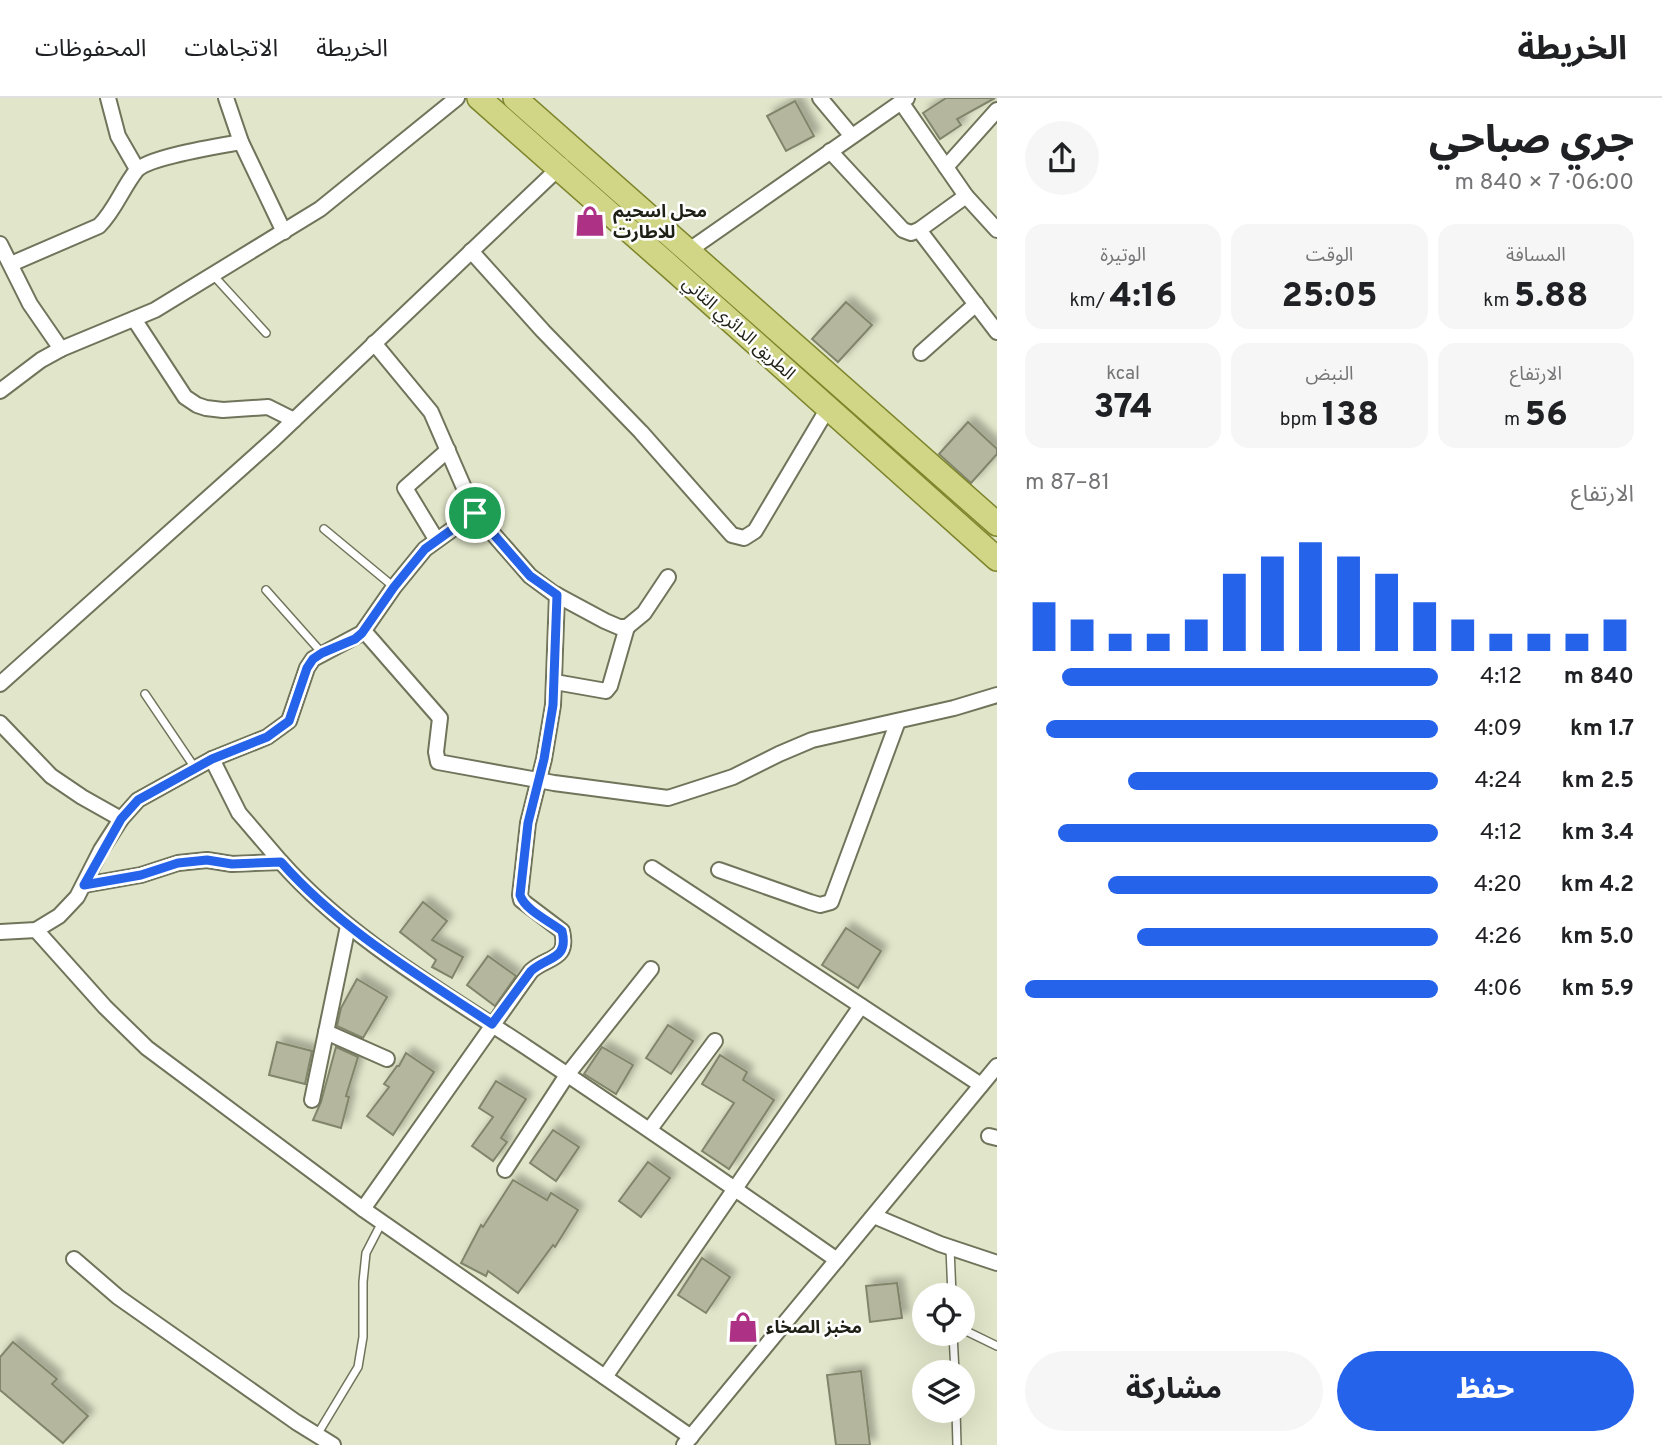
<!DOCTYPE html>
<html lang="ar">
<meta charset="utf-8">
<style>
body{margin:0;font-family:Overpass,"Noto Sans Arabic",sans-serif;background:#f6f6f6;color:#202124;direction:rtl;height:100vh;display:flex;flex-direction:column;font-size:26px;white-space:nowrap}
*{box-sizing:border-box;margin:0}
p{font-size:23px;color:#757577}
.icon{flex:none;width:38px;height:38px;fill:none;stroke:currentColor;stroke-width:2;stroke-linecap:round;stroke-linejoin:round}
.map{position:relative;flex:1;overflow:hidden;direction:ltr}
.drawer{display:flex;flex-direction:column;background:#fff;width:665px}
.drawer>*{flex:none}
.buttons{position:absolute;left:912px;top:1185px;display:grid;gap:14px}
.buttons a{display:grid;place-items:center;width:63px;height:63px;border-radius:50%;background:#fff;box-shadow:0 7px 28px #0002;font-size:35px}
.pin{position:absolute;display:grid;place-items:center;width:60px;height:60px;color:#fff;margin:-30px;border:4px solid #fff;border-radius:50%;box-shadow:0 2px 7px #0007}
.round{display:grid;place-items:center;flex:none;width:74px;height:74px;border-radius:37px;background:#f6f6f6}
.summary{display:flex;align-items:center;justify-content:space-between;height:119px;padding:0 28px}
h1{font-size:38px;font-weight:800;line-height:52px}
.figures{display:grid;grid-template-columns:repeat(3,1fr);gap:10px;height:119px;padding:7px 28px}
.figures div{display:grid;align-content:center;border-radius:18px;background:#f6f6f6;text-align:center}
.figures b{font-size:35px;font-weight:800}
.figures small{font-size:19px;font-weight:400}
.figures p{font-size:19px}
.chart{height:196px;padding:14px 28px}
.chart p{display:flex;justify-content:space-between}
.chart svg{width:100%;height:126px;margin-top:7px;stroke:#2563eb;stroke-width:6}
.primary-button{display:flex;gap:14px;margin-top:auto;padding:14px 28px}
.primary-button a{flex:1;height:80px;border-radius:42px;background:#2563eb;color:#fff;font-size:28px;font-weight:800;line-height:80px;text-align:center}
.primary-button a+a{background:#f6f6f6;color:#202124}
ul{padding:0 28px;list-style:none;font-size:23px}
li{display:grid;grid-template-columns:112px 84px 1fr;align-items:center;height:52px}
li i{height:18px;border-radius:9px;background:#2563eb}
header{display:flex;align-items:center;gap:42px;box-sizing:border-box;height:98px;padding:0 35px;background:#fff;border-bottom:2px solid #e0e0e0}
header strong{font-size:33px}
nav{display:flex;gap:38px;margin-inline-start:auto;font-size:24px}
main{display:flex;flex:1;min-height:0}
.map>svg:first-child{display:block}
</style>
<header>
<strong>الخريطة</strong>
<nav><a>الخريطة</a><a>الاتجاهات</a><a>المحفوظات</a></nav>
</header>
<main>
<section class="drawer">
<div class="summary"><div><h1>جري صباحي</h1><p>06:00 · 7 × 840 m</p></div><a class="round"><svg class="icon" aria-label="share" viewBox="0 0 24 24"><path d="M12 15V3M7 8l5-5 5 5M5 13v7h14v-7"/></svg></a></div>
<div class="figures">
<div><p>المسافة</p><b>5.88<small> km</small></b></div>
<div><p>الوقت</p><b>25:05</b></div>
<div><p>الوتيرة</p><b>4:16<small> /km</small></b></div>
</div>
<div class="figures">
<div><p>الارتفاع</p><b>56<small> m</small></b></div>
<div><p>النبض</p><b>138<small> bpm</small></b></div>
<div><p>kcal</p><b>374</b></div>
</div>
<div class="chart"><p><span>الارتفاع</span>81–87 m</p>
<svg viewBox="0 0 160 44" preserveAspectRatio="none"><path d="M5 44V27M15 44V33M25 44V38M35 44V38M45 44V33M55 44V17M65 44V11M75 44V6M85 44V11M95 44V17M105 44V27M115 44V33M125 44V38M135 44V38M145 44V38M155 44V33"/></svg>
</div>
<ul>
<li><b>840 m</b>4:12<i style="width:91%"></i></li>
<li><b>1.7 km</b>4:09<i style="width:95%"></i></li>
<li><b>2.5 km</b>4:24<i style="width:75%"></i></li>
<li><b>3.4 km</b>4:12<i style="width:92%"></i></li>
<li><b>4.2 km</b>4:20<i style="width:80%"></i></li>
<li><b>5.0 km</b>4:26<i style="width:73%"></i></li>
<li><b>5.9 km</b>4:06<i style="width:100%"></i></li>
</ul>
<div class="primary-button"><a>حفظ</a><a>مشاركة</a></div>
</section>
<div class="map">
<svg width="997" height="1347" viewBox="0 0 997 1347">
<defs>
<filter id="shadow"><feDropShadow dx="6" dy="-6" stdDeviation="3.5" flood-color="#0004"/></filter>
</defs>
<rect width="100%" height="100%" fill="#e1e5c9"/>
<!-- building -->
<g fill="#b4b79d" stroke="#81856b" stroke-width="2" filter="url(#shadow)">
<path d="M946,0H995L957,21L961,27L940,41L923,15Z"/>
<path d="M795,3L814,38L786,53L767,18Z"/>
<path d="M846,204L872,227L838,264L812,241Z"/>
<path d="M968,324L997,351V356L971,385L939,356Z"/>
<path d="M423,804L447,823L432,842L463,859L452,880L432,869L436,862L400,834Z"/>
<path d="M846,830L881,853L858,890L822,867Z"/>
<path d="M488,858L516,878L495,908L467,887Z"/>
<path d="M357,881L387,899L363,940L337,928L341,910Z"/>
<path d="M668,927L693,943L671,976L646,960Z"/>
<path d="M277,944L312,953L305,986L269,977Z"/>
<path d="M336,949L358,959L346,998L349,999L341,1030L313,1022L321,1004Z"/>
<path d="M602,949L633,967L616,996L584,976Z"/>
<path d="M406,955L434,974L393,1037L367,1018L389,989L384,986L397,968H399Z"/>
<path d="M720,957L747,974L743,982L774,1002L729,1071L702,1053L734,1005L702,986Z"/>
<path d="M496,983L526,1001L501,1040L507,1044L493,1063L472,1048L493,1019L479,1010Z"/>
<path d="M553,1032L579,1049L556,1083L530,1065Z"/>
<path d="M648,1064L670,1080L641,1119L619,1103Z"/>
<path d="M513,1082L547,1102L551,1095L578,1112L555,1149L553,1147L518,1195L488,1173L486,1178L461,1165L481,1127L483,1129Z"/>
<path d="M702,1160L730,1179L706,1215L678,1197Z"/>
<path d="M897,1185L902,1220L870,1224L866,1188Z"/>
<path d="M13,1244L57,1281L52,1286L88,1318L63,1345L0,1292V1259Z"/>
<path d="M861,1273L870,1347H836L827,1277Z"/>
</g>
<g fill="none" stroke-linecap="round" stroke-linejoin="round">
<defs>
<g id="service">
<path d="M213,177L266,235"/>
<path d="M324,431L394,489"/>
<path d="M266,492L322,555"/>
<path d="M145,596L195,670"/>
<path d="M950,1150L952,1197"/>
<path d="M962,1231L997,1248"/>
<path d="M953,1236L955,1274"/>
<path d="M956,1312L957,1347"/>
<path d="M317,1337L358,1269L363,1239V1184L366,1155L382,1124"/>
</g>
<g id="minor">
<path d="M108,0L118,38L137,71"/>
<path d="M226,0L241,44L284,134"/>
<path d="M820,0L851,37"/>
<path d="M901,4L966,98L997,132"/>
<path d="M830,53L903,132L911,135L919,132"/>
<path d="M946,69L997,12"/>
<path d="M966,98L919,132L997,234"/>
<path d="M0,146L30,206L61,251"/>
<path d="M471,153L543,233L641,334L732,437L744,440L755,433L828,310"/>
<path d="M688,153L907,0"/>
<path d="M11,166L99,128C115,112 122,91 136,73C147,59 219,48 241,44"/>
<path d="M134,221L185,299L197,307L206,310L223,312L268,309L294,322"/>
<path d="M374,245L431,314L475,415L530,478L553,495L605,523L619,529H627L644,515L668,479"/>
<path d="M921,255L976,206"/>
<path d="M0,293L41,262L61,251L155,212L320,111L457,0"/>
<path d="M436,441L405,390L448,352"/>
<path d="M364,533L440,620L436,654L438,664L554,685L668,700L733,679L779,656L812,642L954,610L997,597"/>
<path d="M555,584L606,593L610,588L627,529"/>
<path d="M0,586L274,341L562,67"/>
<path d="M0,625L51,678L82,699L121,721"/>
<path d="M281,764C347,839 443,894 526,949C631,1019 734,1090 837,1162"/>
<path d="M652,770L981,987"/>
<path d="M719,772L810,804L820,807L831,804L898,623"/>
<path d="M84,787L141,777L178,765L207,762L232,766L281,764L239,715L212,661"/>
<path d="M36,832L105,909L147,950L363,1111L691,1339"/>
<path d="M0,834L36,832L59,818L77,799L101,752L121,721L138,702L212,661L267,639L289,623L307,570L313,561L362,535L394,489L425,451L475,415"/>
<path d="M326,934L387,961"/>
<path d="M312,1002L348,828"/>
<path d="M650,1031L715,943"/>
<path d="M989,1038L997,1040"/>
<path d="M505,1072L567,977L651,871"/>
<path d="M363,1111L531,873C548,858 569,863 562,833L521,802L520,797L528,725L544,661L553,607L557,497"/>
<path d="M874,1118L940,1146L997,1165"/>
<path d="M74,1161L118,1199L296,1324L333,1347"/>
<path d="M605,1279L861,908"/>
<path d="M684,1347L997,968"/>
</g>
<g id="primary">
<path d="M479,0L675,173L997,461"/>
<path d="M515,0L997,426"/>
</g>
</defs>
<!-- service casing -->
<use href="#service" stroke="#70745b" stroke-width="10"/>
<!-- minor casing -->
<use href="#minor" stroke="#70745b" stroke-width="18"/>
<!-- primary casing -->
<use href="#primary" stroke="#7d842a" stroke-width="26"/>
<!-- service -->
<use href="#service" stroke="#fff" stroke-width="7"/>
<!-- minor -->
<use href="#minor" stroke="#fff" stroke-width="14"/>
<!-- primary -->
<use href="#primary" stroke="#d0d686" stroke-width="23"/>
</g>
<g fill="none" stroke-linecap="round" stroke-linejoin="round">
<defs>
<path id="route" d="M475,415L530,478L557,497L553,607L544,661L528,725L520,797C525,812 549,823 562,833C569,862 548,858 531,873L492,926C418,877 340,831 281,764L232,766L207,762L178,765L141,777L84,787L121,721L138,702L212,661L267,639L289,623L307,570L313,561L322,555L355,541L362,535L394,489L425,451Z"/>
</defs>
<!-- route casing -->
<use href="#route" stroke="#fff" stroke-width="14"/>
<!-- route -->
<use href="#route" stroke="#2563eb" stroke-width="9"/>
</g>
<!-- icons -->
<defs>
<symbol id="shop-bare" viewBox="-9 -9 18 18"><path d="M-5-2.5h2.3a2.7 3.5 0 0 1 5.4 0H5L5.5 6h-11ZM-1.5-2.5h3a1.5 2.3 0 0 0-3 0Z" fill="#ad3184" stroke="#fff" stroke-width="2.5" paint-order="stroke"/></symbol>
</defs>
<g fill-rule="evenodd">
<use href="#shop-bare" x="568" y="101" width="44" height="44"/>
<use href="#shop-bare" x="721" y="1207" width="44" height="44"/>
</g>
<g text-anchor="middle" stroke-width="5" stroke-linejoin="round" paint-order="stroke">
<!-- poi labels -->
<g font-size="18" font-weight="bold" fill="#1e1f15" stroke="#fff" text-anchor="start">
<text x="613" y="119">محل اسحيم<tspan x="613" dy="21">للاطارت</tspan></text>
<text x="766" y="1235">مخبز الصخاء</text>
</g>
<!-- street labels -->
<g font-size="18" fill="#1e1f15" stroke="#fff">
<text transform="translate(739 230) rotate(42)" y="6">الطريق الدائري الثاني</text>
</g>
</g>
</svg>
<div class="buttons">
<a><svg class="icon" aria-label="locate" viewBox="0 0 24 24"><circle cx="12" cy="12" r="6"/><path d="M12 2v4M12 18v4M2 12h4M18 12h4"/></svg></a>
<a><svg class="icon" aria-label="layers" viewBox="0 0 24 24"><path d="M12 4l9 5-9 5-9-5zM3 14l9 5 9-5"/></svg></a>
</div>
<div class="pin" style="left:475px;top:415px;background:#1e9e55"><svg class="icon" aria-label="arrive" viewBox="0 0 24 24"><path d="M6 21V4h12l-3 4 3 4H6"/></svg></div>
</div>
</main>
